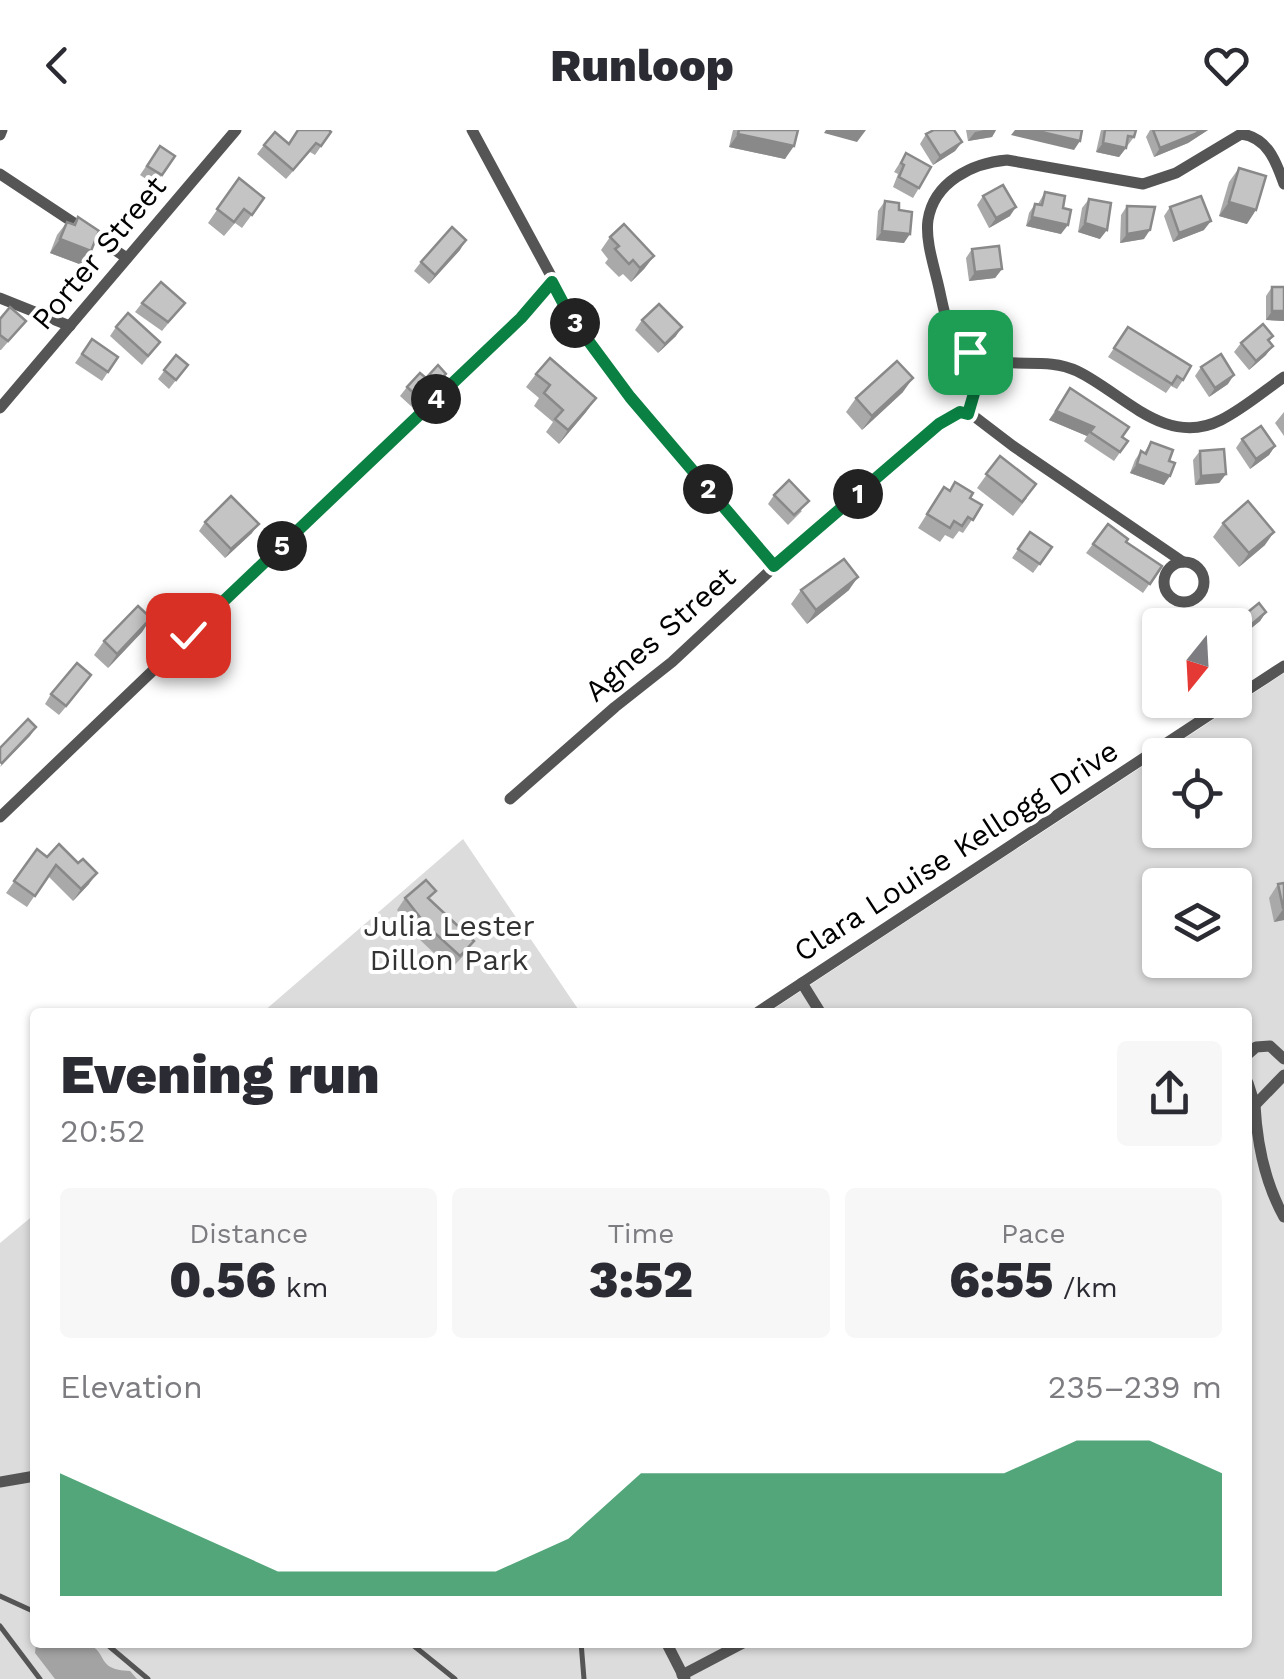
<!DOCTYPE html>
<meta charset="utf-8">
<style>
body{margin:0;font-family:"Work Sans",sans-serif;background:#f7f7f7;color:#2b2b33;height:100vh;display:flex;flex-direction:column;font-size:38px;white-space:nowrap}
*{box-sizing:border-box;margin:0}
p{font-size:32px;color:#7c7c81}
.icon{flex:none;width:55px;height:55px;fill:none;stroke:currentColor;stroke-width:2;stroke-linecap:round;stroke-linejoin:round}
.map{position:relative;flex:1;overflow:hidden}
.details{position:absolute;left:30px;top:878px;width:1222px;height:640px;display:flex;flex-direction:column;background:#fff;border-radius:10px;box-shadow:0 2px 8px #0004}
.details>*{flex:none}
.needle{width:65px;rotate:198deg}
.tools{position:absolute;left:1142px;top:478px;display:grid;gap:20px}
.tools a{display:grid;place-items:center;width:110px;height:110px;border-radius:10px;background:#fff;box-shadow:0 2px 8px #0004;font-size:50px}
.pin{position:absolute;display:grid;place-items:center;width:85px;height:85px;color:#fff;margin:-42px;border-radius:20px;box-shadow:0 5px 15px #0006}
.km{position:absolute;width:50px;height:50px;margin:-25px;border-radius:50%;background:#222;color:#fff;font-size:28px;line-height:50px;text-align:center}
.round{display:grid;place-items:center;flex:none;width:105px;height:105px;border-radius:10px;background:#f7f7f7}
.headline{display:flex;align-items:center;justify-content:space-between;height:170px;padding:0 30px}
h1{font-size:55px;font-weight:800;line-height:75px}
.figures{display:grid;grid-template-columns:repeat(3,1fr);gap:15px;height:170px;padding:10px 30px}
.figures div{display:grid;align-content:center;border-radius:10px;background:#f7f7f7;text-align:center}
.figures b{font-size:50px;font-weight:800}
.figures small{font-size:28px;font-weight:400}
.figures p{font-size:28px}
.chart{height:280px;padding:20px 30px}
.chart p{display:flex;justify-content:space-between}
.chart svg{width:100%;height:180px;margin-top:10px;fill:#0b8043;opacity:.7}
header{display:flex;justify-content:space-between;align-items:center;height:130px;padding:0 30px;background:#fff;font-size:45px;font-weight:800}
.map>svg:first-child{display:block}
</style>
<header><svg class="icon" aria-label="back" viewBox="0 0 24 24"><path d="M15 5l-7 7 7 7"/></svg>Runloop<svg class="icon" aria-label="heart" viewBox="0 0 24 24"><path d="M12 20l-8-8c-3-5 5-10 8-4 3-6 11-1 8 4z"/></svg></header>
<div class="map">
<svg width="1284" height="1549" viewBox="0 0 1284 1549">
<rect width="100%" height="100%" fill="#fff"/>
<!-- green -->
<g fill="#dcdcdc" fill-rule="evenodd">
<path d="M1284,543V1549H0V1113L35,1084V1512H1248V882H769ZM1160,625H1235V700H1160ZM1160,755H1235V830H1160Z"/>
<path d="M463,709L580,882H263Z"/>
</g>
<!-- water -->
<path fill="#a3a3a3" d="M36,1513C51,1512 71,1509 85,1513C110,1521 94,1540 130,1541L137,1549H55L35,1523Z"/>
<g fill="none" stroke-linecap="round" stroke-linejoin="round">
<!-- lane -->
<g stroke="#555" stroke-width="5">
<path d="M0,1466L35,1482"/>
<path d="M0,1496L40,1549"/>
<path d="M104,1512L148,1549"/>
<path d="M409,1512L455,1549"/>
<path d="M581,1512L584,1549"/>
</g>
<!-- street -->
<g stroke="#555" stroke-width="11">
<path d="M472,0L583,205L630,267L775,436"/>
<path d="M0,5L2,0"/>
<path d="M0,44L127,128"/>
<path d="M1284,54C1276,31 1267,7 1241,4L1176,43L1143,54L1007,30C972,33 934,52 928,90C925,111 935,139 939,158C944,180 947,206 966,220C1001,244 1041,224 1077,241C1123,263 1165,318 1221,290C1243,279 1264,261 1284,247"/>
<path d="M0,168L70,196"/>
<path d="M0,278L236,0"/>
<path d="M968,284L984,229"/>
<circle cx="1184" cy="452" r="20"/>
<path d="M1235,568L1284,536"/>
<path d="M510,669L615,577L672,532L775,436L939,294L960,282L975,287L1013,316L1183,432"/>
<path d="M0,687L521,188L552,152"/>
<path d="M802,853L820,882"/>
<path d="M758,882L1232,570"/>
<path d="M1248,924L1256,917L1270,916L1284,929"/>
<path d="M1248,953L1255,975L1284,945"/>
<path d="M1255,975C1257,1013 1265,1053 1284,1087"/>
<path d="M0,1352L35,1346"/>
<path d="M666,1512L685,1549"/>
<path d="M682,1545L745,1512"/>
</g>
</g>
<!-- wall -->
<g fill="#a9a9a9">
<path d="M733,0H798L785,29L729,17Z"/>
<path d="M966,0H996L992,7L968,11Z"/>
<path d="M1101,0H1136L1134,7L1119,27L1096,22Z"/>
<path d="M1150,0H1208L1188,13L1154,27L1146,7Z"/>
<path d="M331,2L315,25L310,22L286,49L257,24L264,15L289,13Z"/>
<path d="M926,4L962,12L955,21L933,35L920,14Z"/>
<path d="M160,16L175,26L155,55L140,45Z"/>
<path d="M906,23L919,58L913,68L893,57L898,44L894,42Z"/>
<path d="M1239,38L1247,94L1219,86L1229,52Z"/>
<path d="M239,48L264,68L242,98L235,93L224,106L208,93Z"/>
<path d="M1045,62L1063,78L1061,104L1026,96L1029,83L1035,74H1038Z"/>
<path d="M983,66L1010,86L989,98L977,75Z"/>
<path d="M1089,69L1100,109L1078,102L1082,78Z"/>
<path d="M885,71L899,80L904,113L876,110L878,81Z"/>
<path d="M1127,76L1144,109L1120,113L1121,85Z"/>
<path d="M1170,77L1204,100L1173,112L1164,86Z"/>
<path d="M78,87L91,121L82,135L50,123L57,105L67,92L73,94Z"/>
<path d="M610,107L654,126L644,139L631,152L623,144L619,147L605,133L608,129L601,120Z"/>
<path d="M972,119L1002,139L995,148L969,151L966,128Z"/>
<path d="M460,120L429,154L414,141L421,132Z"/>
<path d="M1272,157H1284V191L1266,190V166Z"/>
<path d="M142,173H185L162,201L135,182Z"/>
<path d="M0,189L26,191L1,220H0Z"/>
<path d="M642,190L676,206L658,223L635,200Z"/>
<path d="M116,197L160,212L142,235L110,206Z"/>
<path d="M1128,197L1183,250L1177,259L1171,256L1166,263L1108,227Z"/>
<path d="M1273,206L1269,212L1266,225L1249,240L1234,222L1241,213Z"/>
<path d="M92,209L118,227L102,251L75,233Z"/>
<path d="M176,225L188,235L169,259L158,249Z"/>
<path d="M1201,237L1228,254L1209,267L1195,246Z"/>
<path d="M536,244L596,268L586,282L559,314L546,302L553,292L534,276L539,268L526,257Z"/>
<path d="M426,248L440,253L413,278L400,266L407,257Z"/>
<path d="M1070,258L1128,311L1114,331L1084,311L1087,306L1049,290Z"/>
<path d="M903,262L862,300L846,282L856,268Z"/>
<path d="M1284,282V306L1275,293Z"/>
<path d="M1242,309L1275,316L1269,325L1250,339L1236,318Z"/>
<path d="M1151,312L1169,331L1164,355L1130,343L1135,330L1141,321L1144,323Z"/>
<path d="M1200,321L1226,344L1219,353L1195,355L1193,330Z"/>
<path d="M1000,326L1027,368L1013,386L977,358Z"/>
<path d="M944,357L970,368L982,375L963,403L959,401L953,409L945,405L940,412L918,398Z"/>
<path d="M774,365L802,381L788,395L768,374Z"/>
<path d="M205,392L252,403L225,428L199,401Z"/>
<path d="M1223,393L1265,415L1239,437L1213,407Z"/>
<path d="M1108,394L1126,412L1162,436L1143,463L1086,423Z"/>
<path d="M1030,402L1052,417L1033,443L1012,428Z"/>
<path d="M801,460H849L807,494L791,474Z"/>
<path d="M1194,480L1208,495H1187V489Z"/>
<path d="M1266,482L1260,491L1238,509L1235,505V495L1237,491Z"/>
<path d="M151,488L142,502L108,538L94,525L104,511Z"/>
<path d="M85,554L59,585L45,574L51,564Z"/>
<path d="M37,719L89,754L73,771L48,746L27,777L6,763Z"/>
<path d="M1284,753V790L1274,792L1269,768L1278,754Z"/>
<path d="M405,768L430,770L465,824L451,839L418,808L397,780Z"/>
</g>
<!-- shaded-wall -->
<g fill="#898989">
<path d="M826,0H866L857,12L824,3Z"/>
<path d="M984,0H996L992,7L968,11L975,2Z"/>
<path d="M1015,0H1033L1080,11L1074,20L1011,5Z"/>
<path d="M1201,0H1208L1188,13L1154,27L1160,18Z"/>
<path d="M738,4L794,16L785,29L729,17Z"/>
<path d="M962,12L955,21L933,35L940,26Z"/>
<path d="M1103,13L1126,18L1119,27L1096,22Z"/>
<path d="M1229,72L1256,80L1247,94L1219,86Z"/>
<path d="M1016,77L1010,86L989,98L996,88Z"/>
<path d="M1032,87L1068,95L1061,104L1026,96Z"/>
<path d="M1211,91L1204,100L1173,112L1179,103Z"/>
<path d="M1085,93L1107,100L1100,109L1078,102Z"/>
<path d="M1150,100L1144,109L1120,113L1127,104Z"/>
<path d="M882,101L910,104L904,113L876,110Z"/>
<path d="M60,109L91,121L82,135L50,123Z"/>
<path d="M466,110L460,120L429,154L435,145Z"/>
<path d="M654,126L644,139L631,152L640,138Z"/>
<path d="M1002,139L995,148L969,151L975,142Z"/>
<path d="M1272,181H1284V191L1266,190Z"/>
<path d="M682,197L676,206L658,223L665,214Z"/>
<path d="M1273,216L1266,225L1249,240L1256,231Z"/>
<path d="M446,244L440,253L413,278L420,269Z"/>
<path d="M1234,245L1228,254L1209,267L1215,258Z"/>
<path d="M913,248L903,262L862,300L872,286Z"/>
<path d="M596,268L586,282L559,314L568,300Z"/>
<path d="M1056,281L1094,297L1087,306L1049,290Z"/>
<path d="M1275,316L1269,325L1250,339L1256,329Z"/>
<path d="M1137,334L1170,346L1164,355L1130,343Z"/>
<path d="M1226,344L1219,353L1195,355L1201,346Z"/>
<path d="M259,394L252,403L225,428L231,419Z"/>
<path d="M1274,402L1265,415L1239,437L1249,423Z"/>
<path d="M858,447L849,460L807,494L816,480Z"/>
<path d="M1266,482L1260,491L1238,509L1245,500Z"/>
<path d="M151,488L142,502L108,538L117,524Z"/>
<path d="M36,597L30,606L0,637L2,633Z"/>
<path d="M97,743L89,754L73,771L81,759Z"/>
<path d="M1284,778V790L1274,792Z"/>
</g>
<!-- building -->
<g fill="#c4c4c4" stroke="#898989" stroke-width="2.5">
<path d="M298,0H329L331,2L321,16L316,13L293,40L264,15L275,2L289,14Z"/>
<path d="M739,0H798L794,16L738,4Z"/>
<path d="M934,0H954L962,12L940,26L926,4Z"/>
<path d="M1033,0H1082L1080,11Z"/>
<path d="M1105,0H1136L1134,7L1128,6L1126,18L1103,13Z"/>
<path d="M1153,0H1201L1195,4L1160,18Z"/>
<path d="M160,16L175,26L162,45L147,36Z"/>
<path d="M906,23L931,37L919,58L899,47L904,35L901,33Z"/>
<path d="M1239,38L1266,46L1256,80L1229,72Z"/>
<path d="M239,48L264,68L252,85L244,79L234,92L217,79Z"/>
<path d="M1003,55L1016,77L996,88L983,66Z"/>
<path d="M1045,62L1065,66L1063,78L1071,80L1068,95L1032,87L1035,74L1042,75Z"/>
<path d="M1201,66L1211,91L1179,103L1170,77Z"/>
<path d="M1089,69L1111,73L1107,100L1085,93Z"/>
<path d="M885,71L899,73V80L912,82L910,104L882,101Z"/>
<path d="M1127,76L1155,77L1150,100L1127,104Z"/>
<path d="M78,87L99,101L91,121L60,109L67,92L75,95Z"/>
<path d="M624,94L654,126L640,138L633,130L629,134L615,119L619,116L610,107Z"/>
<path d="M452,97L466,110L435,145L421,132Z"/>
<path d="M999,116L1002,139L975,142L972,119Z"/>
<path d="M161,152L185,173L168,192L142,173Z"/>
<rect x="1272" y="157" width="12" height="24"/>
<path d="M659,174L682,197L665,214L642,190Z"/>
<path d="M10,177L26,191L8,211L0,205V189Z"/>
<path d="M128,183L160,212L148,226L116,197Z"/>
<path d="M1263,194L1273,206L1268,210L1273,216L1256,231L1241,213Z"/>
<path d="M1128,197L1191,236L1183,250L1177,246L1172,254L1114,218Z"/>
<path d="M92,209L118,227L108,242L82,224Z"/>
<path d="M1221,224L1234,245L1215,258L1201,237Z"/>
<path d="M176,225L188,235L176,250L164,240Z"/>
<path d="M550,228L596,268L568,300L555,289L563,280L544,263L550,255L536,244Z"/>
<path d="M897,231L913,248L872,286L856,268Z"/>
<path d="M438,235L446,244L420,269L407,257L420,243L426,248Z"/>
<path d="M1070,258L1129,297L1122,307L1128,311L1120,322L1090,302L1094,297L1056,281Z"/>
<path d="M1261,296L1275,316L1256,329L1242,309Z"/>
<path d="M1151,312L1173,320L1169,331L1175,333L1170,346L1137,334L1141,321L1146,324Z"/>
<path d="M1224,319L1226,344L1201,346L1200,321Z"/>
<path d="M1000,326L1036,354L1022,372L986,344Z"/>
<path d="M789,350L809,371L794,385L774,365Z"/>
<path d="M955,352L973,363L970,368L982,375L973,390L968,387L962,396L954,391L950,398L927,384L944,357L950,361Z"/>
<path d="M231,366L259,394L231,419L205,392Z"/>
<path d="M1248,371L1274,402L1249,423L1223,393Z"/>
<path d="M1108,394L1128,409L1126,412L1162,436L1150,454L1093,414Z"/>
<path d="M1030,402L1052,417L1040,434L1018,419Z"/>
<path d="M844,429L858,447L816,480L801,460Z"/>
<path d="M1259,473L1266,482L1245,500L1237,491Z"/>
<path d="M138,476L151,488L117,524L104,511Z"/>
<path d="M1194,480L1210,482L1208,495H1192Z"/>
<path d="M77,533L91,545L66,576L51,564Z"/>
<path d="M28,589L36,597L2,633L0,632V618Z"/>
<path d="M59,714L78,733L83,729L97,743L81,759L56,735L35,766L14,751L37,719L47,727Z"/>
<path d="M426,750L436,761L428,768L474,811L460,826L426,795L405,768Z"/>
<path d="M1284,753V778H1283L1278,754Z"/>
</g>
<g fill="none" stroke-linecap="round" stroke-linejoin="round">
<defs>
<path id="route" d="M188,505L521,188L552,152L570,186L630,267L774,436L939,294L960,282L968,284L984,229L970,222"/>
</defs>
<!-- route casing -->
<use href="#route" stroke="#fff" stroke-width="20"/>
<!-- route -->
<use href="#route" stroke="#0b8043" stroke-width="12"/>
</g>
<g text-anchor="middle" stroke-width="8" stroke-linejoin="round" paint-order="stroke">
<!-- street labels -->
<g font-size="30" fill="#000" stroke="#fff">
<text transform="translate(99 123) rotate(-50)" y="10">Porter Street</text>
<text transform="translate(660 504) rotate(-41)" y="10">Agnes Street</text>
<text transform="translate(956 721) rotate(-33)" y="10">Clara Louise Kellogg Drive</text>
</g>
<!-- park labels -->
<g font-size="30" fill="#333" stroke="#fff">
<text x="449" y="806">Julia Lester<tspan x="449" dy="34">Dillon Park</tspan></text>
</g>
</g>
</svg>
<div class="tools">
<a><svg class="needle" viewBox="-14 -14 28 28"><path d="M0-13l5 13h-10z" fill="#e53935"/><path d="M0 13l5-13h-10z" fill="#7c7c81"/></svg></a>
<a><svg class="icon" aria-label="locate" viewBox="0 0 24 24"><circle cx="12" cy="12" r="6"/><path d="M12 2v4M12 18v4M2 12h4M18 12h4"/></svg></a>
<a><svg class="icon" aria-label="layers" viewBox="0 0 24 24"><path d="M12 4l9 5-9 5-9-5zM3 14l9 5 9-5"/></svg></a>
</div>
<div class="pin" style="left:970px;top:222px;background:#1e9e55"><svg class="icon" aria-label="arrive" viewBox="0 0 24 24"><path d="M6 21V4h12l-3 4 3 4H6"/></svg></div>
<div class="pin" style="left:188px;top:505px;background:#d93025"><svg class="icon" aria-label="check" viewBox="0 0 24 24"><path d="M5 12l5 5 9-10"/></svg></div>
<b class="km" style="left:858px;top:364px">1</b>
<b class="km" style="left:708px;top:359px">2</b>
<b class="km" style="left:575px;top:193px">3</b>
<b class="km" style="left:436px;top:269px">4</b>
<b class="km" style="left:282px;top:416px">5</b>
<section class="details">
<div class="headline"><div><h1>Evening run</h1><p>20:52</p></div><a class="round"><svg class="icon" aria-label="share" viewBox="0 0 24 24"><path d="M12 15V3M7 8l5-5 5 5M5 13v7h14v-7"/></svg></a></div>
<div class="figures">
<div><p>Distance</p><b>0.56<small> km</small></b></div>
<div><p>Time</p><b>3:52</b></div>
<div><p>Pace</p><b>6:55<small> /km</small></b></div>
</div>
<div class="chart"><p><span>Elevation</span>235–239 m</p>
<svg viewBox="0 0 160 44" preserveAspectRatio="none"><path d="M0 44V14L10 22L20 30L30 38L40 38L50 38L60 38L70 30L80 14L90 14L100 14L110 14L120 14L130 14L140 6L150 6L160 14V44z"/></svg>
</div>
</section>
</div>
